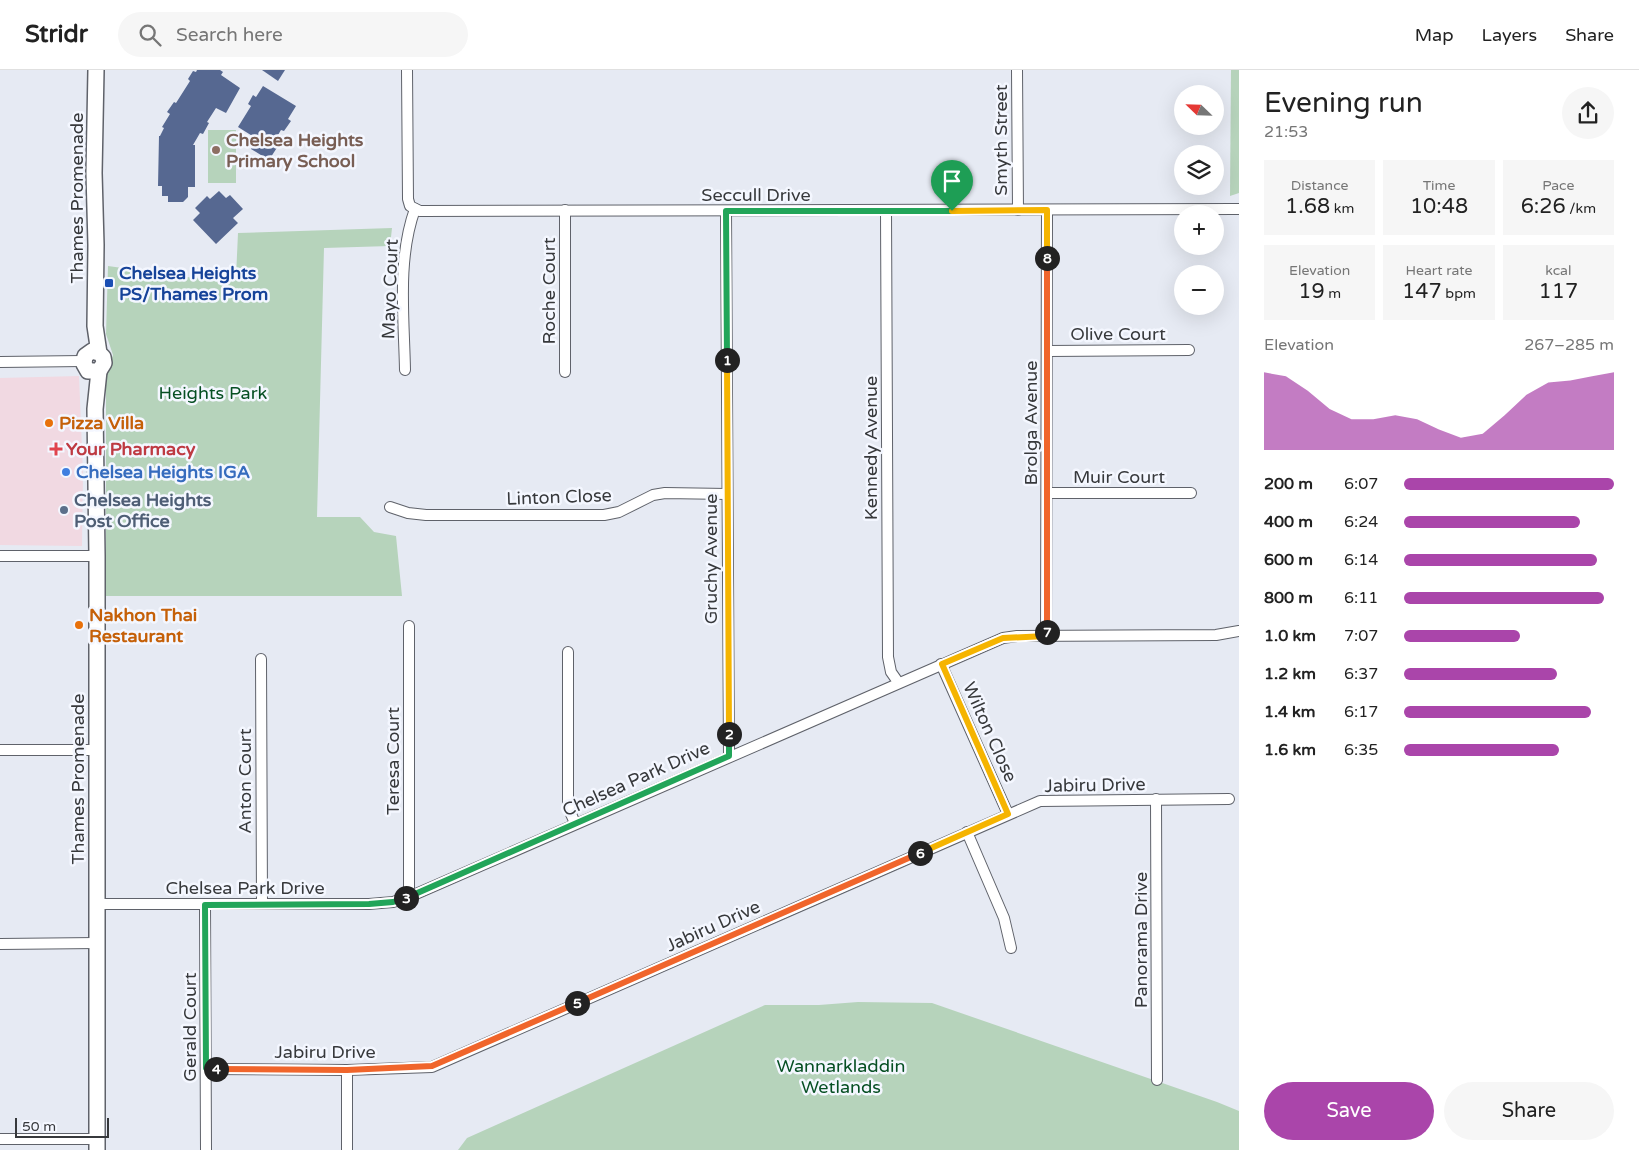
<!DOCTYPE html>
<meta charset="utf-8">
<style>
body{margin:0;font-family:"Varela Round",sans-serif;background:#f6f6f6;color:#222;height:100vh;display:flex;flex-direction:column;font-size:19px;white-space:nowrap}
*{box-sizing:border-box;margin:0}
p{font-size:16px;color:#767676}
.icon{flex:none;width:28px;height:28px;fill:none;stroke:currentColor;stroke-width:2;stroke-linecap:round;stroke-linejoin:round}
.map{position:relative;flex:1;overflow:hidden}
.panel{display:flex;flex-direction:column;background:#fff;width:400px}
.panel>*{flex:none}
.needle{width:32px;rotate:293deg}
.buttons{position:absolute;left:1174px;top:15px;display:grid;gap:10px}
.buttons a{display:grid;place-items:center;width:50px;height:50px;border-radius:50%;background:#fff;box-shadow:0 5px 20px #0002;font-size:25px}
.scale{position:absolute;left:15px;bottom:12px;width:94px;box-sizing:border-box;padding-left:5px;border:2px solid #37393c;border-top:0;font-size:14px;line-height:18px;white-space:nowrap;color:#37393c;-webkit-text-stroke:4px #f4f7ff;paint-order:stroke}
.pin{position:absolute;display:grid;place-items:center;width:42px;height:42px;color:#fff;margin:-51px -21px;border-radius:50% 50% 50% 0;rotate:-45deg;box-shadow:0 0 5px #0007}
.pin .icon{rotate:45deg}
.km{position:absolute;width:25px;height:25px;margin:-12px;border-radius:50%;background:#222;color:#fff;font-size:14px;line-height:25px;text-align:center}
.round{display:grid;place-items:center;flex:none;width:52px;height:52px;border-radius:26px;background:#f6f6f6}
.overview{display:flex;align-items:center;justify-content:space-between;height:85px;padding:0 25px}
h1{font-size:28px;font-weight:600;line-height:38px}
.figures{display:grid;grid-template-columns:repeat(3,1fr);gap:8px;height:85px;padding:5px 25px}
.figures div{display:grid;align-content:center;border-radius:0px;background:#f6f6f6;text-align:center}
.figures b{font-size:21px;font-weight:600}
.figures small{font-size:14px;font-weight:400}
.figures p{font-size:14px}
.chart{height:140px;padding:10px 25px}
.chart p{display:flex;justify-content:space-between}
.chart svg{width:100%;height:90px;margin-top:5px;fill:#aa45aa;opacity:.7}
.action{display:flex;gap:10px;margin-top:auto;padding:10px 25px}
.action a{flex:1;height:58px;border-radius:30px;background:#aa45aa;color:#fff;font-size:20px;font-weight:600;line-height:58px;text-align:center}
.action a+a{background:#f6f6f6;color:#222}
ul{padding:0 25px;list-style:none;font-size:16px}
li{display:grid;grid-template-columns:80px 60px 1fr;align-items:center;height:38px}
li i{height:12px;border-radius:6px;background:#aa45aa}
header{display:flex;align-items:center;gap:30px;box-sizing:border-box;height:70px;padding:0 25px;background:#fff;border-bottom:1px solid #e0e0e0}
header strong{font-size:24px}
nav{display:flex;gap:28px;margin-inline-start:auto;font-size:18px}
.search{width:350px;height:45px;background:#f6f6f6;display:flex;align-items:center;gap:12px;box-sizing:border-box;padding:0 18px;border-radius:28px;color:#767676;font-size:19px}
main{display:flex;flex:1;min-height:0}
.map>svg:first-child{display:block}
</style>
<header>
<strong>Stridr</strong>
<div class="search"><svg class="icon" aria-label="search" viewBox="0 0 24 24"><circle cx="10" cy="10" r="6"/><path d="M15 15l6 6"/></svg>Search here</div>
<nav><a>Map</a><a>Layers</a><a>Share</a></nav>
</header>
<main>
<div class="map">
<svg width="1239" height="1080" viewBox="0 0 1239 1080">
<rect width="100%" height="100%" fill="#e6eaf3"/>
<!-- commercial -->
<path fill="#f1d9e2" d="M79,306L83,403L82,476L0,475V308Z"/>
<!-- green -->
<g fill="#b6d3bb">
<path d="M1231,0H1239V123L1230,126Z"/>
<rect x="208" y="60" width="28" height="53"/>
<path d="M392,158L390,176L324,178L317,447H360L374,462L396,466L402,526H106V304L113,285L106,264L108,196L209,210L236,207L238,163Z"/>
<path d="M858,932L932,933L1217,1032L1239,1041V1080H458L467,1068L765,935H819Z"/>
</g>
<!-- building -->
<g fill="#566891">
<path d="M197,0H220L223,2L221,5L240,18L226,43L216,38L207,52L209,53L203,64L200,63L193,75H195V117H188V127L183,132H168V126H162V116H158L159,66H160L164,58L162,57L170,44L167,42L174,32L176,33L190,11L188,9L193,1L196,2Z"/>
<path d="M262,0H285L278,11Z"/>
<path d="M263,16L296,36L288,49L291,51L284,61L281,60L275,70L280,73L269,90L251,79L257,69L238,57L251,36L248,34L253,25L256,27Z"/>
<path d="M219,121L226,128L230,125L243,139L233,148L238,153L216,174L193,150L200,143L195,138L207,126L210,129Z"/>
</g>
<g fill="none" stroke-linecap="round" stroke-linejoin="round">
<defs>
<g id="minor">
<path d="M407,0L408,129L410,136L420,141L1239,139"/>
<path d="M1017,0L1018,140"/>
<path d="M565,140V302"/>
<path d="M726,141L729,686"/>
<path d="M886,141L888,587L891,602L898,612"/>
<path d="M1048,281L1189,280"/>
<path d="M0,292L83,291"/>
<path d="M405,300C404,247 397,189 415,139"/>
<path d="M1047,423H1191"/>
<path d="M390,437L408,443L426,445H604L619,442L653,425L665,423L727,424"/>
<path d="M0,486H97"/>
<path d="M409,556V827"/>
<path d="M1046,566L1047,140"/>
<path d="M568,582V732L571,744L575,753"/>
<path d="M261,589L262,834"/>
<path d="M941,594L1008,744"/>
<path d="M0,680H96"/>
<path d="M1156,729L1157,1010"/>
<path d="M967,762L1004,848L1011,878"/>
<path d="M96,834H369L393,832L409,827L1003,568L1017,566L1216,565L1239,561"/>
<path d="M205,835L206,1080"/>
<path d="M0,874L97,873"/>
<path d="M206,999L347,1000L432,997L1040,731L1229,729"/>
<path d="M347,1000V1080"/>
<path d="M0,1069H97"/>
</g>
<g id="secondary">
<path d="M96,0L94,103L96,175L95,256L99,283L103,287L104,293L99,301H88L84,294L85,286L92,281L99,283"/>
<path d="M97,1080V486L95,339L99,301"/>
</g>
</defs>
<!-- minor casing -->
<use href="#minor" stroke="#5f626a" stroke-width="12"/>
<!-- secondary casing -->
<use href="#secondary" stroke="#5f626a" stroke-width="18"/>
<!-- minor -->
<use href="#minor" stroke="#fff" stroke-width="10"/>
<!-- secondary -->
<use href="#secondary" stroke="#fff" stroke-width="15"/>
</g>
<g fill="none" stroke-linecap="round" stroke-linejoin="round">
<defs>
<path id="split-1" d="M727,290L726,141H952"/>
<path id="split-2" d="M727,290L729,664"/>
<path id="split-3" d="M406,828L729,686V664"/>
<path id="split-4" d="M216,999L206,998L205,835L369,834L393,832L406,828"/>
<path id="split-5" d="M216,999L347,1000L432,996L577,933"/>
<path id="split-6" d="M577,933L920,783"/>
<path id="split-7" d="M920,783L1008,744L942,594L1003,568L1046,566L1047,562"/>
<path id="split-8" d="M1047,562V188"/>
<path id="split-9" d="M952,141L1047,140V188"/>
</defs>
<!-- split-1 casing -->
<use href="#split-1" stroke="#fff" stroke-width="10"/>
<!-- split-2 casing -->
<use href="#split-2" stroke="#fff" stroke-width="10"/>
<!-- split-3 casing -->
<use href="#split-3" stroke="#fff" stroke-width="10"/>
<!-- split-4 casing -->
<use href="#split-4" stroke="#fff" stroke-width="10"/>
<!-- split-5 casing -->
<use href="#split-5" stroke="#fff" stroke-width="10"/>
<!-- split-6 casing -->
<use href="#split-6" stroke="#fff" stroke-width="10"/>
<!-- split-7 casing -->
<use href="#split-7" stroke="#fff" stroke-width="10"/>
<!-- split-8 casing -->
<use href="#split-8" stroke="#fff" stroke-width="10"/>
<!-- split-9 casing -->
<use href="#split-9" stroke="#fff" stroke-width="10"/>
<!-- split-1 -->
<use href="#split-1" stroke="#22a559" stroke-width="6"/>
<!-- split-2 -->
<use href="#split-2" stroke="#f5b400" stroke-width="6"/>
<!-- split-3 -->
<use href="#split-3" stroke="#22a559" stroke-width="6"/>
<!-- split-4 -->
<use href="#split-4" stroke="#22a559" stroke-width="6"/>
<!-- split-5 -->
<use href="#split-5" stroke="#f0652b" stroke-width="6"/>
<!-- split-6 -->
<use href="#split-6" stroke="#f0652b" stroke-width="6"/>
<!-- split-7 -->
<use href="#split-7" stroke="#f5b400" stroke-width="6"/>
<!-- split-8 -->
<use href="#split-8" stroke="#f0652b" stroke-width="6"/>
<!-- split-9 -->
<use href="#split-9" stroke="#f5b400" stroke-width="6"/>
</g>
<!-- markers -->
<circle fill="#8d6e63" stroke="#f4f7ff" stroke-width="2" cx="216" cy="80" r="5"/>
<rect fill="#1a4fb4" stroke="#f4f7ff" stroke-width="2" x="104" y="208" width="10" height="10" rx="2.5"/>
<g fill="#e8710a" stroke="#f4f7ff" stroke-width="2">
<circle cx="49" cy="353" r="5"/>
<circle cx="79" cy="555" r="5"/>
</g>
<path fill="#e0444e" stroke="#f4f7ff" stroke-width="2" d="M53.5 371.5h5v5h5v5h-5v5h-5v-5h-5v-5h5z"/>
<circle fill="#3f7fe0" stroke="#f4f7ff" stroke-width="2" cx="66" cy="402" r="5"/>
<circle fill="#5c6f8a" stroke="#f4f7ff" stroke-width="2" cx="64" cy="440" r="5"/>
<g text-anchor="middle" stroke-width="5" stroke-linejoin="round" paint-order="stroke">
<!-- education labels -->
<g font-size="18" font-weight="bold" fill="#785e54" stroke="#f4f7ff" text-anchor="start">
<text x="226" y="76">Chelsea Heights<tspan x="226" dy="21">Primary School</tspan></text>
</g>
<!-- street labels -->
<g font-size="18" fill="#37393c" stroke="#f4f7ff">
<text transform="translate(1001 70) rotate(-90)" y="6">Smyth Street</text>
<text x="756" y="131">Seccull Drive</text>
<text transform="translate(77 128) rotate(-90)" y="6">Thames Promenade</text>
<text transform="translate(390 219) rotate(-88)" y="6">Mayo Court</text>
<text transform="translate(549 221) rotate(-90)" y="6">Roche Court</text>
<text x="1118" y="270">Olive Court</text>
<text transform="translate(1031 353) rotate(-90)" y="6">Brolga Avenue</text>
<text transform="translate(871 378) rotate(-90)" y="6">Kennedy Avenue</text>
<text x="1119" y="413">Muir Court</text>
<text transform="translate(559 427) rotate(-2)" y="6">Linton Close</text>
<text transform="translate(711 489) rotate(-90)" y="6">Gruchy Avenue</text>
<text transform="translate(990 662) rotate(66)" y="6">Wilton Close</text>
<text transform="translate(393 691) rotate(-90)" y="6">Teresa Court</text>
<text transform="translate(78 709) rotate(-90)" y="6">Thames Promenade</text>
<text transform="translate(636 709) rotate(-24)" y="6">Chelsea Park Drive</text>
<text transform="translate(245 711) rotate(-90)" y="6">Anton Court</text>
<text transform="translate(1095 715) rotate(-1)" y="6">Jabiru Drive</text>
<text x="245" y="824">Chelsea Park Drive</text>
<text transform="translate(713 856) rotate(-24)" y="6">Jabiru Drive</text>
<text transform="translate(1141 870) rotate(-90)" y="6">Panorama Drive</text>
<text transform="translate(190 957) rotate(-90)" y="6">Gerald Court</text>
<text x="325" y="988">Jabiru Drive</text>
</g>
<!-- transit labels -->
<g font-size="18" font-weight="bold" fill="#164399" stroke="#f4f7ff" text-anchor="start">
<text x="119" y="209">Chelsea Heights<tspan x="119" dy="21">PS/Thames Prom</tspan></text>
</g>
<!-- park labels -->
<g font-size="18" fill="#064f23" stroke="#f4f7ff">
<text x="213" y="329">Heights Park</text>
<text x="841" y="1002">Wannarkladdin<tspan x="841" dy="21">Wetlands</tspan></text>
</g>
<!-- food labels -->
<g font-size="18" font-weight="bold" fill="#c56008" stroke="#f4f7ff" text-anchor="start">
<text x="59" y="359">Pizza Villa</text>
<text x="89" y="551">Nakhon Thai<tspan x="89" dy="21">Restaurant</tspan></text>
</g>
<!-- health labels -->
<g font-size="18" font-weight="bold" fill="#be3a42" stroke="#f4f7ff" text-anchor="start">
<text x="66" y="385">Your Pharmacy</text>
</g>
<!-- shop labels -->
<g font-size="18" font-weight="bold" fill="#366cbe" stroke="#f4f7ff" text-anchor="start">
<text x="76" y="408">Chelsea Heights IGA</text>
</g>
<!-- service labels -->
<g font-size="18" font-weight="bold" fill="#4e5e75" stroke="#f4f7ff" text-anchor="start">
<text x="74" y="436">Chelsea Heights<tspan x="74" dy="21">Post Office</tspan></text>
</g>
</g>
</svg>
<div class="buttons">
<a><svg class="needle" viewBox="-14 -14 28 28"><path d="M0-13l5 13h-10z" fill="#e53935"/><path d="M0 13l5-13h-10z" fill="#767676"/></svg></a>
<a><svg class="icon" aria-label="layers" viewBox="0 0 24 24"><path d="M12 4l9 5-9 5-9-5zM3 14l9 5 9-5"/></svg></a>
<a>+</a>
<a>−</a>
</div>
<div class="scale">50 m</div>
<div class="pin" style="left:952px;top:141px;background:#1e9e55"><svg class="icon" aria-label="arrive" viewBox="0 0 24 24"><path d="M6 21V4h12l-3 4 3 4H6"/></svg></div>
<b class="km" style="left:727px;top:290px">1</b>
<b class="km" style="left:729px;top:664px">2</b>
<b class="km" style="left:406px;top:828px">3</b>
<b class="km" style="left:216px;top:999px">4</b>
<b class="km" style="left:577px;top:933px">5</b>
<b class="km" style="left:920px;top:783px">6</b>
<b class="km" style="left:1047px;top:562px">7</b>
<b class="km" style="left:1047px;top:188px">8</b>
</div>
<section class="panel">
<div class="overview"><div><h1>Evening run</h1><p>21:53</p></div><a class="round"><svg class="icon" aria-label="share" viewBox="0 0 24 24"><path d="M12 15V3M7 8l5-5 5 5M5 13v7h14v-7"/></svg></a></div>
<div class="figures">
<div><p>Distance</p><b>1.68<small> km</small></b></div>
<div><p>Time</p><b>10:48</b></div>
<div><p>Pace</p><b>6:26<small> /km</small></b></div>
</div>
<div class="figures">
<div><p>Elevation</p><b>19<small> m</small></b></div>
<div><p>Heart rate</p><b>147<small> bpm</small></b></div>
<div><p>kcal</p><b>117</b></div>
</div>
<div class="chart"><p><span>Elevation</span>267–285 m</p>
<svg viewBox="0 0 160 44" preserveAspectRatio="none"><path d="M0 44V6L10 8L20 15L30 24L40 29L50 29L60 27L70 29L80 34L90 38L100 36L110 27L120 17L130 11L140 10L150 8L160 6V44z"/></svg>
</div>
<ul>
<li><b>200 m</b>6:07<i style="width:100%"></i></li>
<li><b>400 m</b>6:24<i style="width:84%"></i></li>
<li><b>600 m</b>6:14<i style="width:92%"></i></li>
<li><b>800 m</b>6:11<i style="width:95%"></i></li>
<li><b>1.0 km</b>7:07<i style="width:55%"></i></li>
<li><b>1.2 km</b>6:37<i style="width:73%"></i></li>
<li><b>1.4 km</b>6:17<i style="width:89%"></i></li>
<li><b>1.6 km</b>6:35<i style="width:74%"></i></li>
</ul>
<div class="action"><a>Save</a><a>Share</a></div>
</section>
</main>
